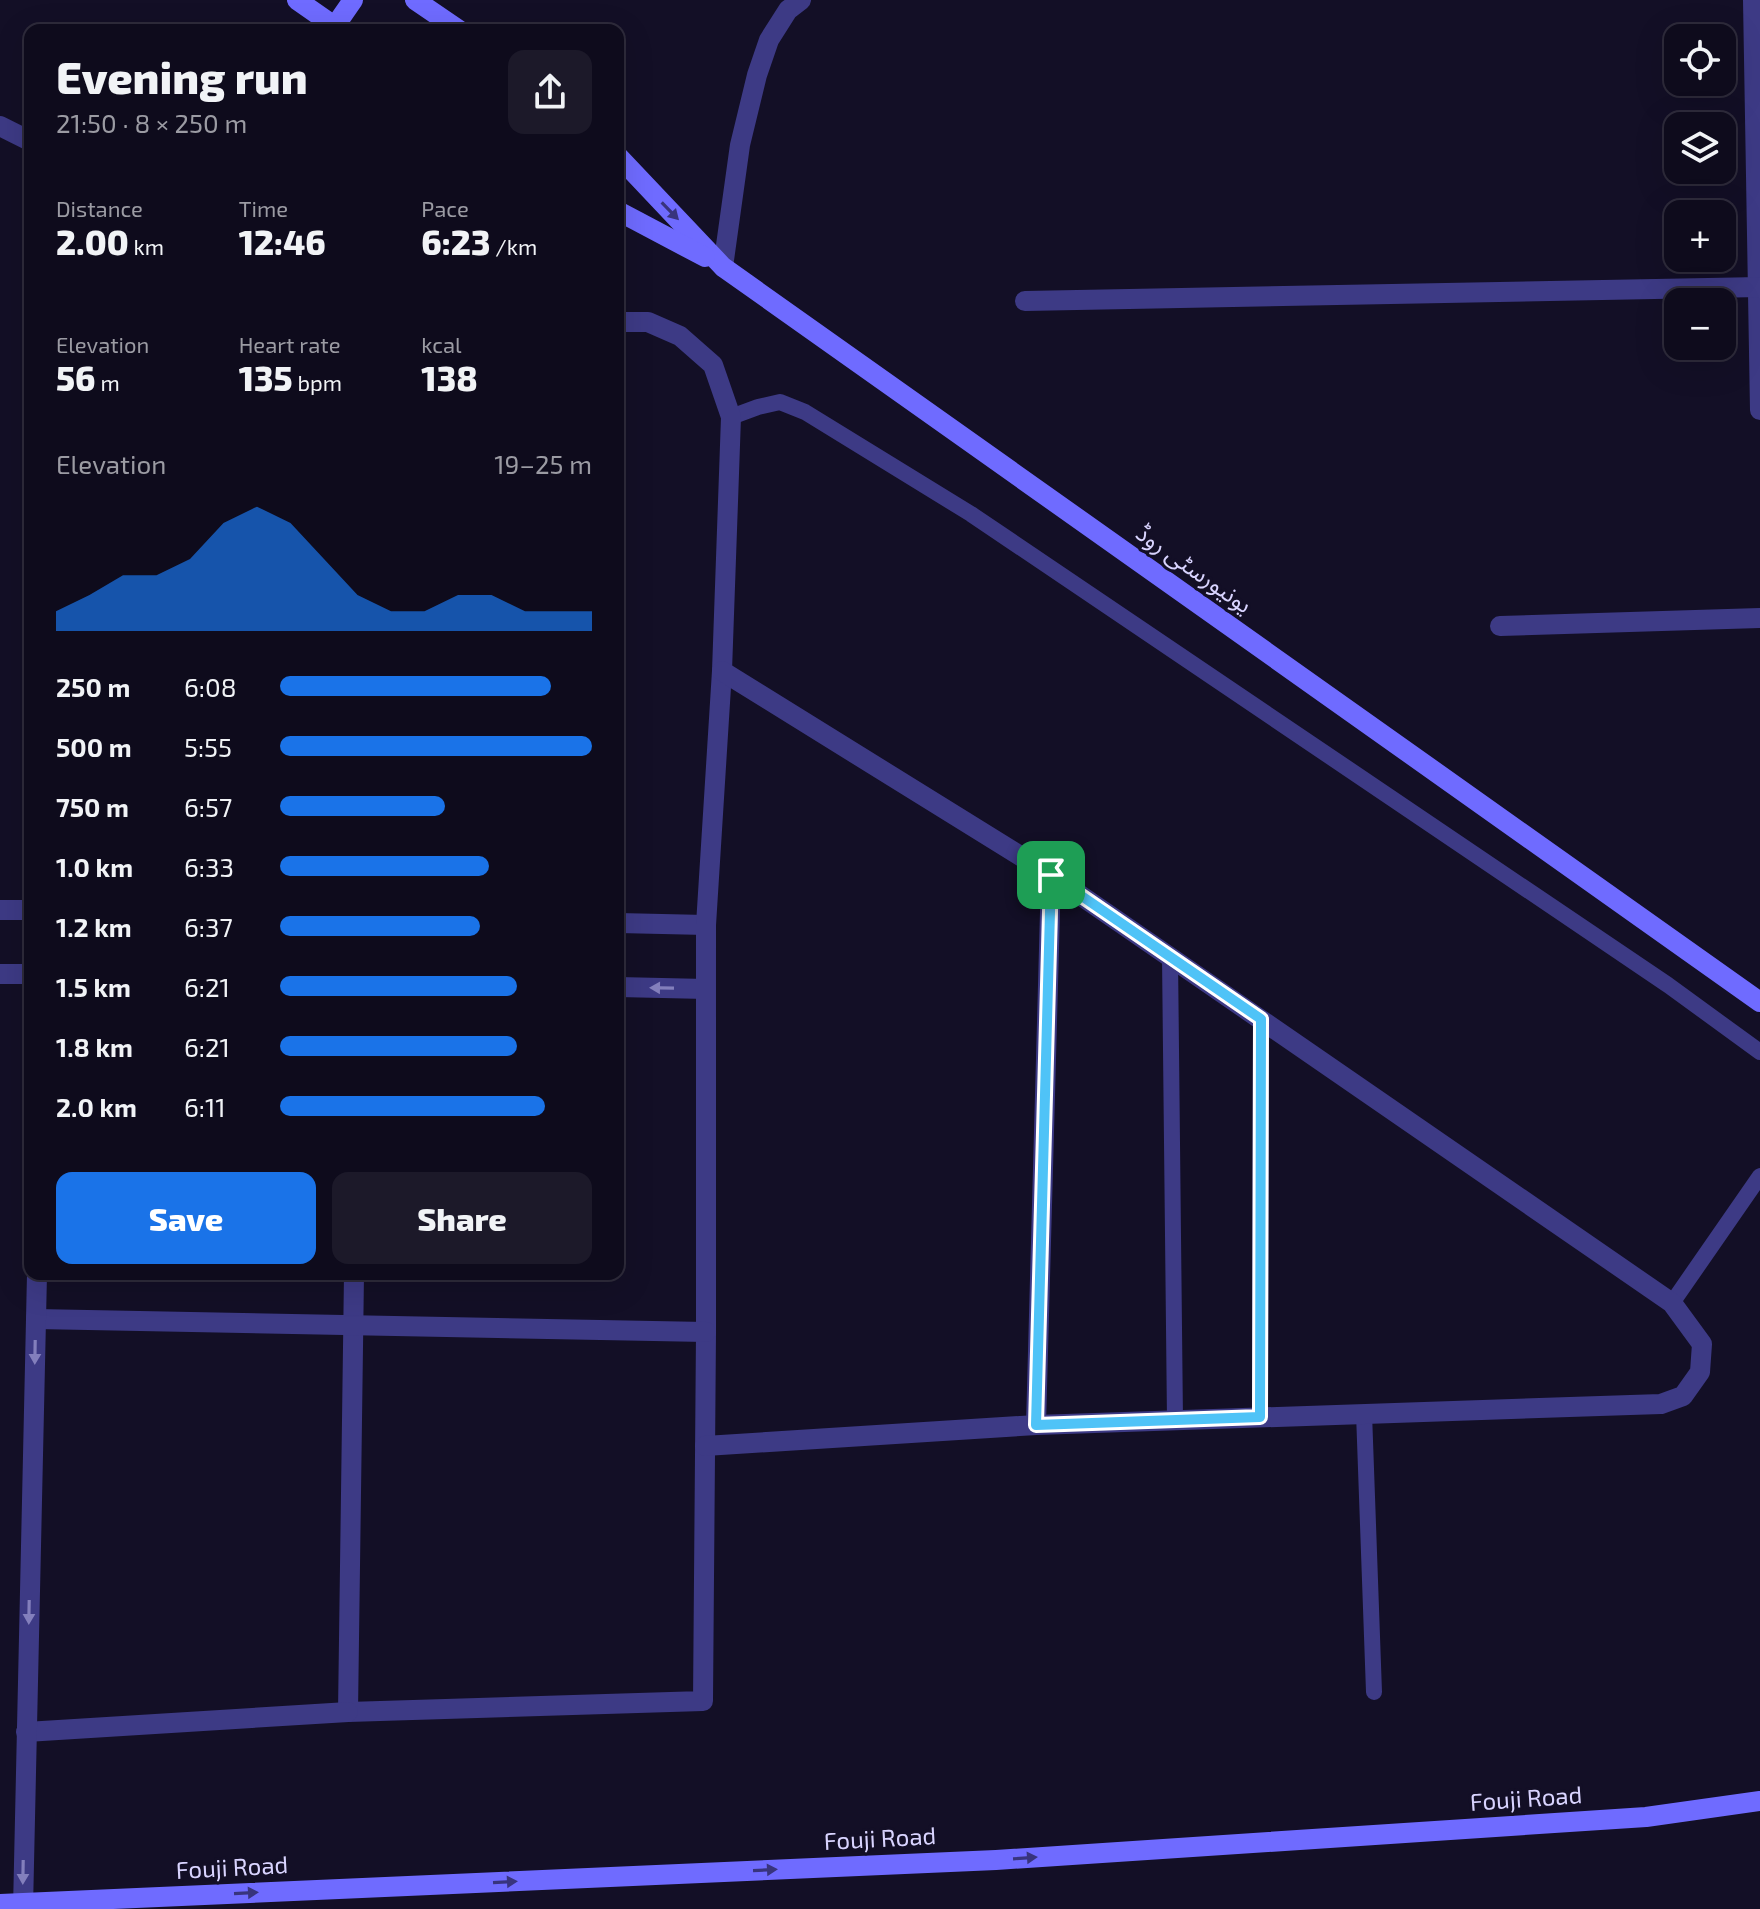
<!DOCTYPE html>
<meta charset="utf-8">
<style>
body{margin:0;font-family:"Exo 2","Noto Sans Arabic",sans-serif;background:#1c1929;color:#f1f3f6;height:100vh;display:flex;flex-direction:column;font-size:30px;white-space:nowrap}
*{box-sizing:border-box;margin:0}
p{font-size:26px;color:#9b9ba3}
.icon{flex:none;width:44px;height:44px;fill:none;stroke:currentColor;stroke-width:2;stroke-linecap:round;stroke-linejoin:round}
.map{position:relative;flex:1;overflow:hidden}
.details{position:absolute;left:24px;top:24px;width:600px;height:1256px;display:flex;flex-direction:column;background:#0e0b1c;border-radius:16px;box-shadow:0 8px 32px #0002,0 0 0 2px #2e2b3b}
.details>*{flex:none}
.controls{position:absolute;left:1664px;top:24px;display:grid;gap:16px}
.controls a{display:grid;place-items:center;width:72px;height:72px;border-radius:16px;background:#0e0b1c;box-shadow:0 8px 32px #0002,0 0 0 2px #2e2b3b;font-size:40px}
.pin{position:absolute;display:grid;place-items:center;width:68px;height:68px;color:#fff;margin:-34px;border-radius:16px;box-shadow:0 4px 12px #0006}
.round{display:grid;place-items:center;flex:none;width:84px;height:84px;border-radius:16px;background:#1c1929}
.headline{display:flex;align-items:center;justify-content:space-between;height:136px;padding:0 32px}
h1{font-size:44px;font-weight:800;line-height:60px}
.stats{display:grid;grid-template-columns:repeat(3,1fr);gap:12px;height:136px;padding:8px 32px}
.stats div{display:grid;align-content:center}
.stats b{font-size:34px;font-weight:800}
.stats small{font-size:22px;font-weight:400}
.stats p{font-size:22px}
.chart{height:224px;padding:16px 32px}
.chart p{display:flex;justify-content:space-between}
.chart svg{width:100%;height:144px;margin-top:8px;fill:#1a73e8;opacity:.7}
.action{display:flex;gap:16px;margin-top:auto;padding:16px 32px}
.action a{flex:1;height:92px;border-radius:16px;background:#1a73e8;color:#fff;font-size:32px;font-weight:800;line-height:92px;text-align:center}
.action a+a{background:#1c1929;color:#f1f3f6}
ul{padding:0 32px;list-style:none;font-size:26px}
li{display:grid;grid-template-columns:128px 96px 1fr;align-items:center;height:60px}
li i{height:20px;border-radius:10px;background:#1a73e8}
.map>svg:first-child{display:block}
</style>
<div class="map">
<svg width="1760" height="1909" viewBox="0 0 1760 1909">
<rect width="100%" height="100%" fill="#130f26"/>
<g fill="none" stroke-linecap="round" stroke-linejoin="round">
<!-- service -->
<g stroke="#3d3a85" stroke-width="16">
<path d="M731,417L758,407L780,402L805,412L971,514L1668,985L1760,1052"/>
<path d="M1170,957L1175,1420"/>
<path d="M1672,1303L1760,1176"/>
<path d="M1364,1413L1374,1692"/>
<path d="M1260,1417L1261,1019"/>
</g>
<!-- minor -->
<g stroke="#3d3a85" stroke-width="20">
<path d="M1753,0L1760,410"/>
<path d="M0,126L30,141"/>
<path d="M723,267L740,145L757,75L769,40L788,10L801,0"/>
<path d="M1025,301L1760,287"/>
<path d="M1500,626L1760,618"/>
<path d="M0,910H30"/>
<path d="M618,923L706,925"/>
<path d="M0,974H30"/>
<path d="M618,987L706,989"/>
<path d="M354,1274L348,1712L703,1701L706,1332V925L722,671L731,417L713,365L680,336L648,322H618"/>
<path d="M36,1319L706,1332"/>
<path d="M1036,1425L1051,875"/>
<path d="M705,1446L1036,1425L1661,1404L1683,1396L1700,1372L1702,1344L1672,1303L1051,875L722,671"/>
<path d="M26,1732L348,1712"/>
<path d="M23,1909L37,1274"/>
</g>
<!-- secondary -->
<g stroke="#6f6bff" stroke-width="20">
<path d="M297,0L340,30"/>
<path d="M415,0L459,30"/>
<path d="M335,26L353,0"/>
<path d="M618,156L723,267L1760,1002"/>
<path d="M618,211L705,257"/>
<path d="M0,1904L996,1860L1646,1817L1760,1801"/>
</g>
</g>
<!-- one-way arrows -->
<defs><path id="oneway-solid" d="M-6-.8H1V-3.2L6.5 0L1 3.2V.8H-6Z" transform="scale(2)"/></defs>
<g fill="#38347d">
<use href="#oneway-solid" transform="translate(670 211) rotate(46)"/>
<use href="#oneway-solid" transform="translate(1025 1858) rotate(-4)"/>
<use href="#oneway-solid" transform="translate(765 1870) rotate(-3)"/>
<use href="#oneway-solid" transform="translate(505 1882) rotate(-3)"/>
<use href="#oneway-solid" transform="translate(246 1893) rotate(-3)"/>
</g>
<g fill="#837fbc">
<use href="#oneway-solid" transform="translate(662 988) rotate(-179)"/>
<use href="#oneway-solid" transform="translate(35 1352) rotate(91)"/>
<use href="#oneway-solid" transform="translate(29 1612) rotate(91)"/>
<use href="#oneway-solid" transform="translate(23 1872) rotate(91)"/>
</g>
<g fill="none" stroke-linecap="round" stroke-linejoin="round">
<defs>
<path id="route" d="M1051,875L1261,1019L1260,1417L1036,1425Z"/>
</defs>
<!-- route casing -->
<use href="#route" stroke="#fff" stroke-width="16"/>
<!-- route -->
<use href="#route" stroke="#4fc3f7" stroke-width="10"/>
</g>
<g text-anchor="middle" stroke-width="6" stroke-linejoin="round" paint-order="stroke">
<!-- street labels -->
<g font-size="24" fill="#d9d4ff" stroke="#130f26">
<text transform="translate(1194 569) rotate(35)" y="8">یونیورسٹی روڈ</text>
<text transform="translate(1526 1799) rotate(-4)" y="8">Fouji Road</text>
<text transform="translate(880 1839) rotate(-3)" y="8">Fouji Road</text>
<text transform="translate(232 1868) rotate(-3)" y="8">Fouji Road</text>
</g>
</g>
</svg>
<div class="controls">
<a><svg class="icon" aria-label="locate" viewBox="0 0 24 24"><circle cx="12" cy="12" r="6"/><path d="M12 2v4M12 18v4M2 12h4M18 12h4"/></svg></a>
<a><svg class="icon" aria-label="layers" viewBox="0 0 24 24"><path d="M12 4l9 5-9 5-9-5zM3 14l9 5 9-5"/></svg></a>
<a>+</a>
<a>−</a>
</div>
<div class="pin" style="left:1051px;top:875px;background:#1e9e55"><svg class="icon" aria-label="arrive" viewBox="0 0 24 24"><path d="M6 21V4h12l-3 4 3 4H6"/></svg></div>
<section class="details">
<div class="headline"><div><h1>Evening run</h1><p>21:50 · 8 × 250 m</p></div><a class="round"><svg class="icon" aria-label="share" viewBox="0 0 24 24"><path d="M12 15V3M7 8l5-5 5 5M5 13v7h14v-7"/></svg></a></div>
<div class="stats">
<div><p>Distance</p><b>2.00<small> km</small></b></div>
<div><p>Time</p><b>12:46</b></div>
<div><p>Pace</p><b>6:23<small> /km</small></b></div>
</div>
<div class="stats">
<div><p>Elevation</p><b>56<small> m</small></b></div>
<div><p>Heart rate</p><b>135<small> bpm</small></b></div>
<div><p>kcal</p><b>138</b></div>
</div>
<div class="chart"><p><span>Elevation</span>19–25 m</p>
<svg viewBox="0 0 160 44" preserveAspectRatio="none"><path d="M0 44V38L10 33L20 27L30 27L40 22L50 11L60 6L70 11L80 22L90 33L100 38L110 38L120 33L130 33L140 38L150 38L160 38V44z"/></svg>
</div>
<ul>
<li><b>250 m</b>6:08<i style="width:87%"></i></li>
<li><b>500 m</b>5:55<i style="width:100%"></i></li>
<li><b>750 m</b>6:57<i style="width:53%"></i></li>
<li><b>1.0 km</b>6:33<i style="width:67%"></i></li>
<li><b>1.2 km</b>6:37<i style="width:64%"></i></li>
<li><b>1.5 km</b>6:21<i style="width:76%"></i></li>
<li><b>1.8 km</b>6:21<i style="width:76%"></i></li>
<li><b>2.0 km</b>6:11<i style="width:85%"></i></li>
</ul>
<div class="action"><a>Save</a><a>Share</a></div>
</section>
</div>
